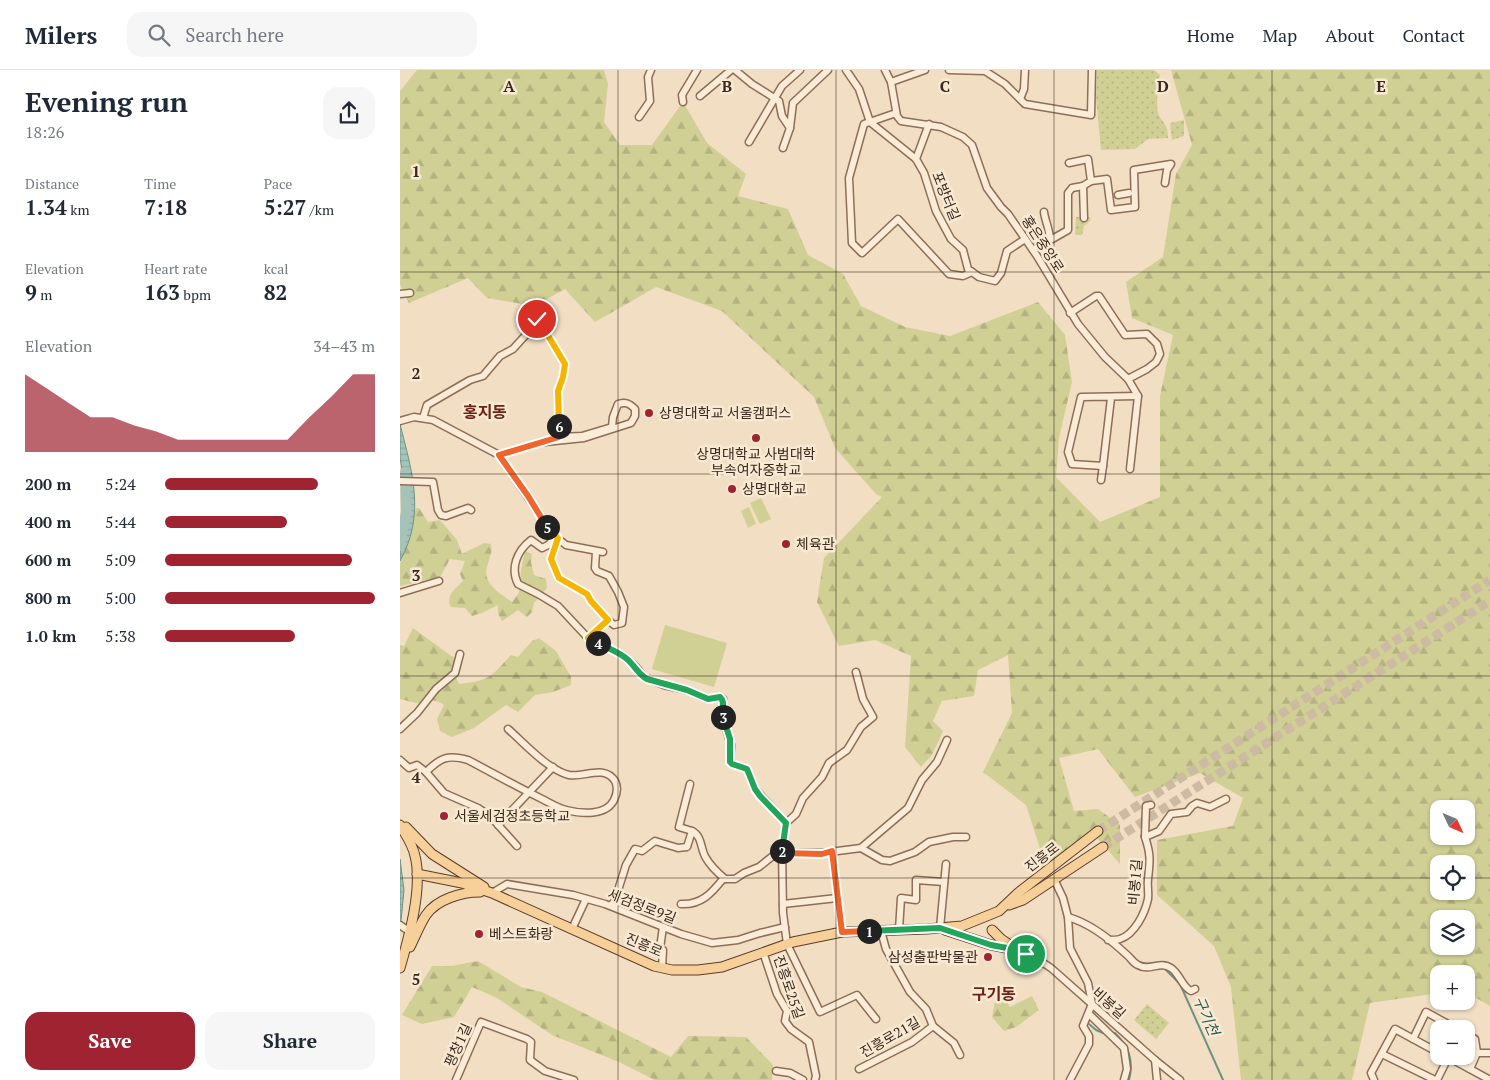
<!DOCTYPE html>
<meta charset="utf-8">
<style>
body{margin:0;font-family:"PT Serif","Noto Sans KR",serif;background:#f6f6f7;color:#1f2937;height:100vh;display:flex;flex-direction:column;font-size:19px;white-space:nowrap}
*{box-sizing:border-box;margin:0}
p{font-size:16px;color:#747a83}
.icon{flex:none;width:28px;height:28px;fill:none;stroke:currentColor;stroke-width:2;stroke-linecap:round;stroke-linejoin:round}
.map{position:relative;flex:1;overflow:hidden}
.details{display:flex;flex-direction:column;background:#fff;width:400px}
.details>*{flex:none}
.needle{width:32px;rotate:134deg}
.controls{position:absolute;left:1030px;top:730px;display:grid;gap:10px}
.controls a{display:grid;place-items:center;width:45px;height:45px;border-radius:10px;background:#fff;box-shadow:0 1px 4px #0004;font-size:25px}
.pin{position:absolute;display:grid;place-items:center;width:42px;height:42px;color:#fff;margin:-21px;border:2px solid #fff;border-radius:50%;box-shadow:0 1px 5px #0007}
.km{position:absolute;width:25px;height:25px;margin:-12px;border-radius:50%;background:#222;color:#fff;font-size:14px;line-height:25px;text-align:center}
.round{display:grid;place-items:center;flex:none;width:52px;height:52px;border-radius:15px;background:#f6f6f7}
.headline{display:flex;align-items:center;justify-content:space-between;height:85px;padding:0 25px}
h1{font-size:28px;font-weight:800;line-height:38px}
.stats{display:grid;grid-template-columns:repeat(3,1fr);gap:8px;height:85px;padding:5px 25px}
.stats div{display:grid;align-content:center}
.stats b{font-size:21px;font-weight:800}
.stats small{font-size:14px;font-weight:400}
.stats p{font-size:14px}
.chart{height:140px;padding:10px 25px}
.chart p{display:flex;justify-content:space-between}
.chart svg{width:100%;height:90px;margin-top:5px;fill:#a02332;opacity:.7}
.button{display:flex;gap:10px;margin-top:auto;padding:10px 25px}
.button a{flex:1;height:58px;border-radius:15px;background:#a02332;color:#fff;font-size:20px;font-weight:800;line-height:58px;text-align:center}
.button a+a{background:#f6f6f7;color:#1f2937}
ul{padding:0 25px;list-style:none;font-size:16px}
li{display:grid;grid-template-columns:80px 60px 1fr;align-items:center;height:38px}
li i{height:12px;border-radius:6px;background:#a02332}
header{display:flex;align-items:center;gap:30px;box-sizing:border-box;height:70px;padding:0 25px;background:#fff;border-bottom:1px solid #e0e1e3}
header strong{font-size:24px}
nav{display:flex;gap:28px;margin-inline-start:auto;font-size:18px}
.search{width:350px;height:45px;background:#f6f6f7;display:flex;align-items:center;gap:12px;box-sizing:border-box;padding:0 18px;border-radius:15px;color:#747a83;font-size:19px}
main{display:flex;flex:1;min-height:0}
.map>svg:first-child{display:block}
</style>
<header>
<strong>Milers</strong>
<div class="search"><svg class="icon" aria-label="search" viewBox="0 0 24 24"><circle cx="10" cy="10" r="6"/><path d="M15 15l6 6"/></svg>Search here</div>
<nav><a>Home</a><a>Map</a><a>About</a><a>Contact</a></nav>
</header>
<main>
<section class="details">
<div class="headline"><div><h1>Evening run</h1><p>18:26</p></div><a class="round"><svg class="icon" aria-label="share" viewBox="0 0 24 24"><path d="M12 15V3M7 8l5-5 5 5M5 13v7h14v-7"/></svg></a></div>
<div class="stats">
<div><p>Distance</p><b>1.34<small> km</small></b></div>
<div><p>Time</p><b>7:18</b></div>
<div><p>Pace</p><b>5:27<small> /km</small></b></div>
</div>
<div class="stats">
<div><p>Elevation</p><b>9<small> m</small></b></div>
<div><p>Heart rate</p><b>163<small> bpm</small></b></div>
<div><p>kcal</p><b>82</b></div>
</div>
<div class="chart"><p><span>Elevation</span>34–43 m</p>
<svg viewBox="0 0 160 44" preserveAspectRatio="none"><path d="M0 44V6L10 13L20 20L30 27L40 27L50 31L60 34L70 38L80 38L90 38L100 38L110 38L120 38L130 27L140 17L150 6L160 6V44z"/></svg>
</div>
<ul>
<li><b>200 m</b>5:24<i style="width:73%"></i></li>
<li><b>400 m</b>5:44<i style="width:58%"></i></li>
<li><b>600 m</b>5:09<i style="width:89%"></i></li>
<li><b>800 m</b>5:00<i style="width:100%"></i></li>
<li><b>1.0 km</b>5:38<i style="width:62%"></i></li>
</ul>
<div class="button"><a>Save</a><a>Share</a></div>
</section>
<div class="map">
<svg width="1090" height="1010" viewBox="0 0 1090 1010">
<defs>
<pattern id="green-dots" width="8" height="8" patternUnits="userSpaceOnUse" patternTransform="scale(1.25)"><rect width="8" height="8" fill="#d0d095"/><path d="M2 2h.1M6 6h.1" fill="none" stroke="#b4b380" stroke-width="1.8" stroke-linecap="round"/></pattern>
<pattern id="forest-firs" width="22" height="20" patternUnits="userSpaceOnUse" patternTransform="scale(1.25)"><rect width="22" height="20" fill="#d0d095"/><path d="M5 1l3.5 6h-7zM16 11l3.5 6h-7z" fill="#b4b380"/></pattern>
<pattern id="water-rules" width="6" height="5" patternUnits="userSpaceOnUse" patternTransform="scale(1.25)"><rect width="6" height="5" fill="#a5c4b7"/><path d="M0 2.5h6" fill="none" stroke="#8fa89d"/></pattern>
</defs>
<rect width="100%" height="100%" fill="#f1dec3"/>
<!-- green -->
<g fill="url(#green-dots)">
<path d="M697,0H754L760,5C758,12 756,34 758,42C761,53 768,51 768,68L748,69L735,79L701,80L696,28Z"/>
<path d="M784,50V66L772,70L770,53Z"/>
<path d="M676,147H690L691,150L684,156L682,165H675Z"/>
<path d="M747,934L769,953L756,969L734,950Z"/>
</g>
<!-- forest -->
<g fill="url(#forest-firs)" fill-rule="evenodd">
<path d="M17,0H204L208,14L204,52L220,75H252L283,32L307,73L346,104L338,126L388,139L408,185L443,204L461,236L505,257L550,266L638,232L665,265L672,312L659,368L656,407L700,452L760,427V326L773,265L732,248L726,212L763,187L776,104L792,75L771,0H1090V936L1066,922V904H1039V923L970,933L952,1010H841L831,917L814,876L757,825V770L833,756L843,728L800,703L735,727L698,679L659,688L674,741L698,739L720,755V794L693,763L645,794L626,735L583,702L612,643L608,585L578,600L574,626L542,631L533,651L543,661L532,685L521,697L505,677L511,586L475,570L439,576L417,532L424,488L482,427L476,424L435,378L414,327L322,241L256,217L195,252L165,219L134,236L87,228L68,208L9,233L0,214V21ZM1039,739H1066V766H1039ZM1039,794H1066V821H1039ZM1039,849H1066V876H1039Z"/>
<path d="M16,438H19L28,452L40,450L57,470L62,484L84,473L91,474C93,483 89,488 87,497C82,514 101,524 112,532L119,523L121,500L125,481L132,484L131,492L134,505L146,509L147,518L134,533L132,542L127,547L118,540L102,551L98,544V535L82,543L72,546L65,538L51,537C45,526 55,519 63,511L60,504L65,491L50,489L40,507L0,516V495Z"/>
<path d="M13,558L57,590C54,599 55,606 59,614C90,611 91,607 111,585L118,587L132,571L139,568L156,581L171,607V615L153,622L135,625L118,642L106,635L74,658L52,667L40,661L37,649L44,635C36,630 29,628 20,634L0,629V575L4,576Z"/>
<path d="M78,891L121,917L142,922L271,987L288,966L346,967L373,995L372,1010H255L219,992L152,965L97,928L72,917L54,947L22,954L2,945L32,896H52Z"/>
<path d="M632,926L639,940L616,957L604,961L592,947L595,931L605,929L610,937Z"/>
</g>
<!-- pitch -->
<g fill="#d0d095">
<path d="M361,428L371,449L360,454L350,433Z"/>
<path d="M349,437L356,454L348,458L341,441Z"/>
<path d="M265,555L327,573L314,617L252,599Z"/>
</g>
<!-- water -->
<g fill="url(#water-rules)" stroke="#6b9385">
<path d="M0,354C12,402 26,444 0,491V470L6,442L5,416L0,388Z"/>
<path d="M0,789L4,820L0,861Z"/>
</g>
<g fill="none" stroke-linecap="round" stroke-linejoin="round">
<!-- stream -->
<g stroke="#6b9385" stroke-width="2">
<path d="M764,898L780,914L823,1010"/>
<path d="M689,954L696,960L708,965"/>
<path d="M712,964L715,963C729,977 734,991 729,1010"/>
</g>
<!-- river -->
<path stroke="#a5c4b7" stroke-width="10" d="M0,476L6,442L5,402"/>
<!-- major-tunnel -->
<g stroke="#cdbaa2" stroke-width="9" stroke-dasharray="9 4.5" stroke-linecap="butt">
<path d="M698,761L1090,510"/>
<path d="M703,777L1090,531"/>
</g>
<defs>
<g id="minor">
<path d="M335,0L352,14L379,31L382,46L390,58"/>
<path d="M446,0L459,19L470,52L516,89L524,103L536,141L551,169L563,180L568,199L579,207L595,211L601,203L607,181L625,169"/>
<path d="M485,0L491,12L497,46L501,51L541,57L563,67L572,75L587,118L601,137L608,144L637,186L678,254L705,287L728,309L738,326L730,399"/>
<path d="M549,0L585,1L605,14L625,34L691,45L692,0"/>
<path d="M491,12L525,0"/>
<path d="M300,26L331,0"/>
<path d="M620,29L624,19L625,0"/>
<path d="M283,32L282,25L297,0"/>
<path d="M496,43L464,54L449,108L452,173L462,183L498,149L549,204L563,206L572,202"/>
<path d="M239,47L250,31L248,7L251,0"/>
<path d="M349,72L382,16L400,0"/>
<path d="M383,78L390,58L393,33L428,0"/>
<path d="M516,89L529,54"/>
<path d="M691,111L707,109L711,140L735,137L734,100L771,94L767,100L765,113"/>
<path d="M683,116L684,148"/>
<path d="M718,125L729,123"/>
<path d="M644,142C645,151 650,160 650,170"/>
<path d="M633,180L668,160V123L672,118L683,116L691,111L688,89L669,93"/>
<path d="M0,224L10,223"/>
<path d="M670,243L696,226H699L725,265L747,264L757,274L760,284L756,292L747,299L728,309"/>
<path d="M711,328L703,396L672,394L668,382L681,327L738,326"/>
<path d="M23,348L27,335L70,310L83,306L100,286L113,279L123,268L130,261L133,251L137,249L140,252L165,294L163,307L158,321L159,367"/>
<path d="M0,351L14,347L33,350L99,385L153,464V470L148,475L142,478L131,470C117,481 110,498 118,514L138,524L158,536L187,567L224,586L236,597L244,607L264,615L287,620L308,629L320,627L323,629L322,646L331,675L330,691L332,694L347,699L355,719L386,753"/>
<path d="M99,385L159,367L182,366L212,357L213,347L218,334C226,332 229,333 235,339V346L231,353L184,368L145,372"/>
<path d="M701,410L703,396"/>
<path d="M0,411L33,412L38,440L41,445L46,446L68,438L71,440"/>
<path d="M156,467L166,475L203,482"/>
<path d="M158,469L151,489L159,508L187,524L191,531L208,550L214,555L222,553L224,537L218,522L209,506L197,501L195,498L196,482"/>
<path d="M0,523L39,511"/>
<path d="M188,568L208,550"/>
<path d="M456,602L463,629L473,647L461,657L447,680L429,693L422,707L403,728L396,744L386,753L382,779L383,843L387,874L420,942L457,925L476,949"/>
<path d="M0,659L17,643L36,619L55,603L60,584"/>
<path d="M0,690L9,698L17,695L26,702L44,723L78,738L91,747L117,776"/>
<path d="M26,702C40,688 48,684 68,690C93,703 117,717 142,729C150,733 158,738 166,740C182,744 206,746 214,730C217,724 218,717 215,711C204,694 184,708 169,705C148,700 124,673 108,659"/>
<path d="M98,755L153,697"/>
<path d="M292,761C303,767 300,779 306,788C311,797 318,803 325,809"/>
<path d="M745,767L746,736L751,735"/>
<path d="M461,778L482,790L490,791L515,782L529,772L553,767H566"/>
<path d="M432,781L442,862"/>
<path d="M654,809L663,828L668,847C689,853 711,870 727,885C731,888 733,893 738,895C750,902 760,890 771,898C780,904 782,917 791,921L795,919"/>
<path d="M92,823L107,814L173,825L205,834L281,864L312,873L338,870L360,863L385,857"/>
<path d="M214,833L226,795L235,779L242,781L255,771L278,778L287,777L292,761L279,757L290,714"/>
<path d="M212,834L233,830"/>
<path d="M281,834C301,835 311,824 323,809H335L344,803L359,797L374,785L383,783H422L461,778L508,738L522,710L537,692L547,670"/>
<path d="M383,834L437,828"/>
<path d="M668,847L670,878L688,913L692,934L683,956L689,966V974L670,1010"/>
<path d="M0,855L10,862"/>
<path d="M540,858L546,794"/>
<path d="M172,859L186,829"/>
<path d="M499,860L501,828L516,830V810L544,812"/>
<path d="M708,870C711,870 716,870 720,869C735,864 745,843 748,829C749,822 747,816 748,809C750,791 751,785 745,767L759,761L771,744L787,742L792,736L797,733L810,737L826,729"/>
<path d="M617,880L634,887L651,898L755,990L780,1010"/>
<path d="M363,882L377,924L387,941L385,951L391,959L409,972L416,1006L415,1010"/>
<path d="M262,898L263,880L260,878L263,857"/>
<path d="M689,944L724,978L727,999L724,1010"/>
<path d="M533,956L554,973L560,985"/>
<path d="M1066,964L1075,969L1077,983L1070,999"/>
<path d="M1013,969L1026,942L1057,959"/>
<path d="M1077,983H1090"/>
<path d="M982,984L1035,1010"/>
<path d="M1046,986L1090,1010"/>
<path d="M755,990L757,1010"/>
<path d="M459,999L512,972L533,956L526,939L510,922L486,879L481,861"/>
<path d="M376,1001L390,1003L403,1010"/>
<path d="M56,1010L81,952L127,969L131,972L130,990L145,1001L174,1010"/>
<path d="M974,1010L971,1003L995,959L1039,983"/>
<path d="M1037,1010L1048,988"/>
</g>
<g id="major">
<path d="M0,755C6,765 13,775 15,786C23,818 9,867 0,898"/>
<path d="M6,757L32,784L84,817"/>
<path d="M17,804L62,813L92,823L254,896L272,900H298L322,897L393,872L442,862L527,859L562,856L599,841L618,823L698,761"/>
<path d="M609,835L623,830L703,777"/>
<path d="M545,860L591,875L617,880"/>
<path d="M592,860L601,869L613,877"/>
<path d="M10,877C15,867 20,854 26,845C37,829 62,822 80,822"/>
</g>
</defs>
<!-- minor casing -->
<use href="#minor" stroke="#8d6e58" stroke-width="9"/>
<!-- major casing -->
<use href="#major" stroke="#5a3d2c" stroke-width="11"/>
<!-- minor -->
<use href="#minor" stroke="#fbecd7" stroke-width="6"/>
<!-- major -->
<use href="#major" stroke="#f7cf98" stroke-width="9"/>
</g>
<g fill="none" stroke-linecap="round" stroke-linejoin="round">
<defs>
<path id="split-1" d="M469,861L540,858L591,875L618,880L626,884"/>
<path id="split-2" d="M382,781L383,783L422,784L432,781L442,862L469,861"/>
<path id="split-3" d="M323,647L330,669V692L332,694L347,699L355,719L360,726L386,753L382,781"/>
<path id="split-4" d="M198,573C207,578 219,582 227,589C234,595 239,605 247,609L287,620L308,629L320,627C326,632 321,640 323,647"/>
<path id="split-5" d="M147,457L158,468L151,489L159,508L187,524L191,531L208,550L188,568L198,573"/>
<path id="split-6" d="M147,457L128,426L99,385L159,367V356"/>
<path id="split-7" d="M137,249L140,252L165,294L163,307L158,321L159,356"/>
</defs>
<!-- split-1 casing -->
<use href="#split-1" stroke="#fff" stroke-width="10"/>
<!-- split-2 casing -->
<use href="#split-2" stroke="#fff" stroke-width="10"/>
<!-- split-3 casing -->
<use href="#split-3" stroke="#fff" stroke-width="10"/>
<!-- split-4 casing -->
<use href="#split-4" stroke="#fff" stroke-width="10"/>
<!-- split-5 casing -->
<use href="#split-5" stroke="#fff" stroke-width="10"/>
<!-- split-6 casing -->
<use href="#split-6" stroke="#fff" stroke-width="10"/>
<!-- split-7 casing -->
<use href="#split-7" stroke="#fff" stroke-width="10"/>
<!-- split-1 -->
<use href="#split-1" stroke="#22a559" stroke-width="6"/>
<!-- split-2 -->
<use href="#split-2" stroke="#f0652b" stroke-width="6"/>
<!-- split-3 -->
<use href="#split-3" stroke="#22a559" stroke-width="6"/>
<!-- split-4 -->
<use href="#split-4" stroke="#22a559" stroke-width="6"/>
<!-- split-5 -->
<use href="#split-5" stroke="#f5b400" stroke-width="6"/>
<!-- split-6 -->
<use href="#split-6" stroke="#f0652b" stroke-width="6"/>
<!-- split-7 -->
<use href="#split-7" stroke="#f5b400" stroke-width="6"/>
</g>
<!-- grid -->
<path fill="none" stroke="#3c291d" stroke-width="1" stroke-opacity="0.55" d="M218,0V1010M436,0V1010M654,0V1010M872,0V1010M0,202H1090M0,404H1090M0,606H1090M0,808H1039M1066,808H1090"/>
<!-- markers -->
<g fill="#a02332" stroke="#f8e9d3" stroke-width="2">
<circle cx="249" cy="343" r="5"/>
<circle cx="356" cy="368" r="5"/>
<circle cx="332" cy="419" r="5"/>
<circle cx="386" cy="474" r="5"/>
<circle cx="44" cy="746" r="5"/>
<circle cx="79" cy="864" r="5"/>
<circle cx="588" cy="887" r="5"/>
</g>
<g text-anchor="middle" stroke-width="5" stroke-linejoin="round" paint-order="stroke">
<!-- street labels -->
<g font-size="14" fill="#3c291d" stroke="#f8e9d3">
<text transform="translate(546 126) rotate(68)" y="5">포방터길</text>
<text transform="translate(643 174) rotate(57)" y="5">홍은중앙로</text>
<text transform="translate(642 787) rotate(-38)" y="5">진흥로</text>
<text transform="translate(735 812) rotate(-85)" y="5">비봉1길</text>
<text transform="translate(242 836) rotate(21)" y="5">세검정로9길</text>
<text transform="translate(244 875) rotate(23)" y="5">진흥로</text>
<text transform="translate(389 917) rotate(71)" y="5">진흥로25길</text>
<text transform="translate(709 933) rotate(42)" y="5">비봉길</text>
<text transform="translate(490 967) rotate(-30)" y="5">진흥로21길</text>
<text transform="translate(58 975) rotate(-66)" y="5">평창1길</text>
</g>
<!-- poi labels -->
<g font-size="14" fill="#3c291d" stroke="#f8e9d3" text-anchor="start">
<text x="259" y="348">상명대학교 서울캠퍼스</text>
<text x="356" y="389" text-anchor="middle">상명대학교 사범대학<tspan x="356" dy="16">부속여자중학교</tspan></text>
<text x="342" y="424">상명대학교</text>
<text x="396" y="479">체육관</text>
<text x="54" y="751">서울세검정초등학교</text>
<text x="89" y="869">베스트화랑</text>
<text x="578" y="892" text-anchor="end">삼성출판박물관</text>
</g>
<!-- water labels -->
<g font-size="15" font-style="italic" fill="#2b5c54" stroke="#f8e9d3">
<text transform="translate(806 946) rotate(66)" y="5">구기천</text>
</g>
<!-- quarter labels -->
<g font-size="16" font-weight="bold" fill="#6c2219" stroke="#f8e9d3">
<text x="85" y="348">홍지동</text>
<text x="594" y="930">구기동</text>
</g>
</g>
<g font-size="16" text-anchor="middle" font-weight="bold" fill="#3c291d" stroke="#f8e9d3" stroke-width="5" stroke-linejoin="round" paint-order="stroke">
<text x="109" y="22">A</text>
<text x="327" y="22">B</text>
<text x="545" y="22">C</text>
<text x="763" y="22">D</text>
<text x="981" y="22">E</text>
<text x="16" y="107">1</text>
<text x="16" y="309">2</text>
<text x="16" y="511">3</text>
<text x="16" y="713">4</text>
<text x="16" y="915">5</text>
</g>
</svg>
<div class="controls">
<a><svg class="needle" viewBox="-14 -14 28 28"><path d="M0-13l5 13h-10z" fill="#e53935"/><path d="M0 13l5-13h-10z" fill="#747a83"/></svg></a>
<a><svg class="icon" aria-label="locate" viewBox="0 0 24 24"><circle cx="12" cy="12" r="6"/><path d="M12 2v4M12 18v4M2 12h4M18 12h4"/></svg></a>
<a><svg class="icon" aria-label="layers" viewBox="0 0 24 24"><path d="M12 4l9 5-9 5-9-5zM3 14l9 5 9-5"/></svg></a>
<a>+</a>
<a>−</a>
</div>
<div class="pin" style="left:626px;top:884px;background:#1e9e55"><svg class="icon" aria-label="arrive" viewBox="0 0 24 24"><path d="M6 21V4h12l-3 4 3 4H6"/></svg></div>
<div class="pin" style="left:137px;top:249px;background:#d93025"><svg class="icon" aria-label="check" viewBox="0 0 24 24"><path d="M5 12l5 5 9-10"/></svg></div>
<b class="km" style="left:469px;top:861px">1</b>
<b class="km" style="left:382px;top:781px">2</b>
<b class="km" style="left:323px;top:647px">3</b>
<b class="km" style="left:198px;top:573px">4</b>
<b class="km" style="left:147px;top:457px">5</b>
<b class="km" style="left:159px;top:356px">6</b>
</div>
</main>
